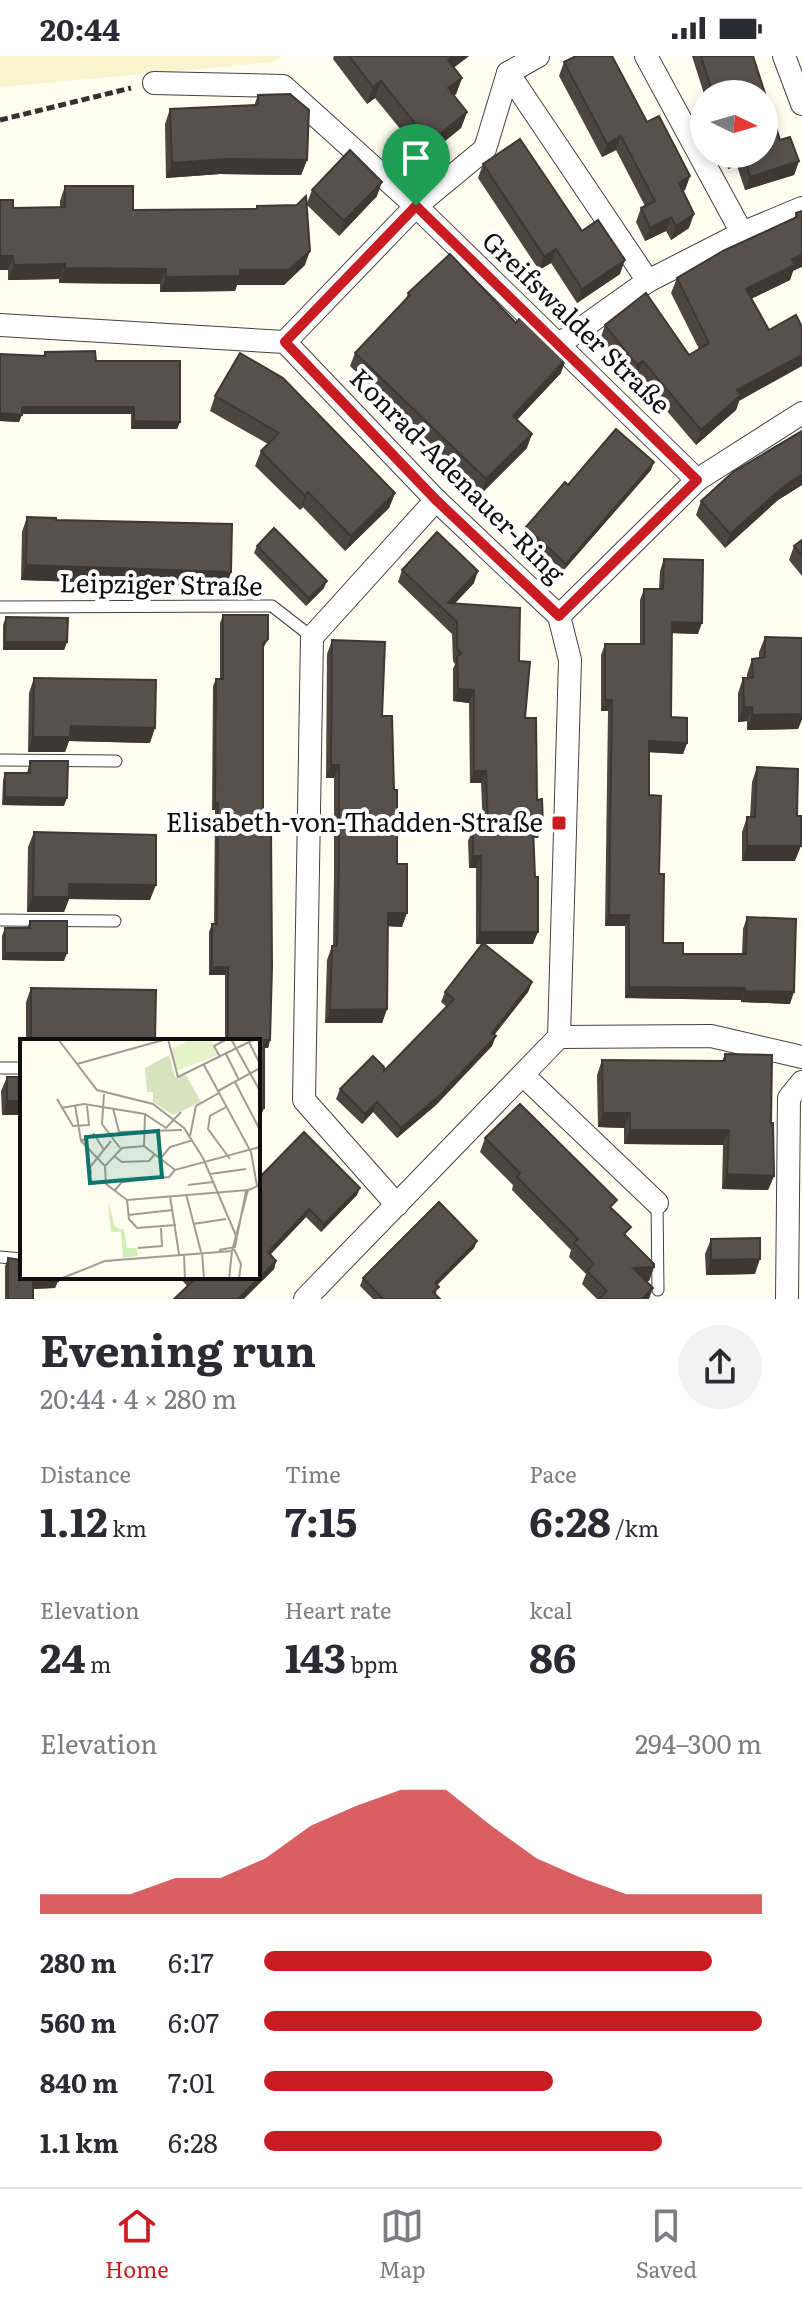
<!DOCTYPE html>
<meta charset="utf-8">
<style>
body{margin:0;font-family:Literata,serif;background:#f2f2f3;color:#2b2b33;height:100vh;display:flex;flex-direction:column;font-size:30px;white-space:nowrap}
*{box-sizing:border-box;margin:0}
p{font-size:26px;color:#7c7c81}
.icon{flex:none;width:44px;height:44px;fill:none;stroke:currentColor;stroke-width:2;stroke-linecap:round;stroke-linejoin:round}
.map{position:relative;height:1243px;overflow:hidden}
.panel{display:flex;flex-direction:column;background:#fff;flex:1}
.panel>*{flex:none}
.needle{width:52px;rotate:95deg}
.fabs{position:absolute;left:690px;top:24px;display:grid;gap:16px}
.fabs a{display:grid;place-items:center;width:88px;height:88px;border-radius:50%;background:#fff;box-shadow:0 4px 12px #0003;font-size:40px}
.pin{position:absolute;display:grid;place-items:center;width:68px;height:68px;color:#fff;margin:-82px -34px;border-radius:50% 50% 50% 0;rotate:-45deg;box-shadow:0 0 8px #0007}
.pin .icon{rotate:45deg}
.round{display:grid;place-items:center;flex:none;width:84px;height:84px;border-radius:42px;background:#f2f2f3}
.overview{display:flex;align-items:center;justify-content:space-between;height:136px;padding:0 40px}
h1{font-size:44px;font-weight:700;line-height:60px}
.metrics{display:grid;grid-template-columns:repeat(3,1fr);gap:12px;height:136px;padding:8px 40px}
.metrics div{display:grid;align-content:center}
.metrics b{font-size:40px;font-weight:700}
.metrics small{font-size:22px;font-weight:400}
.metrics p{font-size:22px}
.chart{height:224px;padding:16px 40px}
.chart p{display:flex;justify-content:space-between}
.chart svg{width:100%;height:144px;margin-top:8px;fill:#c91c22;opacity:.7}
ul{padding:0 40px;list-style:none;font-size:26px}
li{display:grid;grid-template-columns:128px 96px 1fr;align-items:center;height:60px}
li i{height:20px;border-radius:10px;background:#c91c22}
.status{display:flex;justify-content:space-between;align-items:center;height:56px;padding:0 40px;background:#fff;direction:ltr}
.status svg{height:22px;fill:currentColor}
.tab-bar{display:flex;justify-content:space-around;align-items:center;height:112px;border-top:2px solid #e1e1e2;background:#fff;font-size:22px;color:#7c7c81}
.tab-bar a{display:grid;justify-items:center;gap:4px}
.tab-bar .current{color:#c91c22}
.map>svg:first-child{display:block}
</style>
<div class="status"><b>20:44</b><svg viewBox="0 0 49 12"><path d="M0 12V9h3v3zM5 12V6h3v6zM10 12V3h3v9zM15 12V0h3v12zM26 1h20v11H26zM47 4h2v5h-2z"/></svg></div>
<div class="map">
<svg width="802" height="1243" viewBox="0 0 802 1243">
<rect width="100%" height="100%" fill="#fffcf0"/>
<!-- farmland -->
<path fill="#f7f4ce" d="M0,0H281L274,6L0,31Z"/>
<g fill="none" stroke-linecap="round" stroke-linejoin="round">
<defs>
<g id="service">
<path d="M0,551L272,550L312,581"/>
<path d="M0,704L116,705"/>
<path d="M0,864L115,865"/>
<path d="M0,1012H22"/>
<path d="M657,1147L658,1234"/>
<path d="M0,1201L22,1203"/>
</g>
<g id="minor">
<path d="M646,0L742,177"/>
<path d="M784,0L802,48"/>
<path d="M508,17L648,225"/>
<path d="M154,27L283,30L416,150L697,424"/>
<path d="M0,269L285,286L436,444L559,560L570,604L559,981L305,1243"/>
<path d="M285,286L416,150L485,93L508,17L538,0"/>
<path d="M558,289L648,225L742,177L802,152"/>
<path d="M559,560L697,424L802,357"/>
<path d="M559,981L711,980L802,1001"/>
<path d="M523,1019L657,1147"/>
<path d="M397,1149L304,1044L312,581L436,444"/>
<path d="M787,1243L789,1042L802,1026"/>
</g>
</defs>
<!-- service casing -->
<use href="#service" stroke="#424242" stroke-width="13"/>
<!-- minor casing -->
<use href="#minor" stroke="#424242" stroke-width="24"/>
<!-- path -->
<path stroke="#313131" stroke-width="5" stroke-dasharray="8 4" stroke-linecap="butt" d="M0,64L131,32"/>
<!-- service -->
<use href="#service" stroke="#fff" stroke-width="11"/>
<!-- minor -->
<use href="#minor" stroke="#fff" stroke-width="22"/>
</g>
<!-- wall -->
<g fill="#4c4540">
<path d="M334,0H469L454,11L462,22L456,38L454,40L467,56L461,72L424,102L375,42L367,48L333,3Z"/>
<path d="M692,0H753L780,84L799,105L794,119L745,134L737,110L728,113L724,98H764V38H704Z"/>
<path d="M564,6L647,66L690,120L685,134L683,135L689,172L671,184L666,175L645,185L636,166L641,152L645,150L616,94L602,101L559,20Z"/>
<path d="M258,39L307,104L301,119L220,118L166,122L165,68L170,53L254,50Z"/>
<path d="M483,108L582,175L620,218L577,247L551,207L539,214L478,122Z"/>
<path d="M65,130L133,154L256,153L257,150L297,149L307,147L312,134L377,140L339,180L307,149L305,209L284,229H237L235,235L160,236V228L59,227V223L8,224V214L13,152L60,151V145Z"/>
<path d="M802,155L793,215L790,224L751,243L739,345L736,354L696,389L637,320L632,324L600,284L605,269L689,299L699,293L671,237L677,222L794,163L796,157Z"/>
<path d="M408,237L561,317L517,364L527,392L482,437L350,310L355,297L406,243Z"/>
<path d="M95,295L96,305H180V366L177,373H131V358H22L19,366L0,365V298L43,300L45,296Z"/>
<path d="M215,340L395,437L389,452L345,495L303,451L300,454L255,410L261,395L268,388L210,355Z"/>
<path d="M802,375V429L778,444L725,492L696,459L701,445Z"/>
<path d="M651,414L563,515L523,479L526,471L568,429Z"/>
<path d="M27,461L56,464L231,516L226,531L21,524L22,476Z"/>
<path d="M802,484V520L789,504L794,490Z"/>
<path d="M257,490L324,532L306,550L254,497Z"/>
<path d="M664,503L698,578L672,577L671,661L687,687L683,698L649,696V739L659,818L663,887L683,898H742L743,873L747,861L790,948L741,946V944L625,942V870H605L608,655H601V599L605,588H640V544L644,533H659L660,515Z"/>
<path d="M402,514L474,527L455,547L519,605L537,744L538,782H534L533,888H484L532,926L528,936L494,979L492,990L436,1049L397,1082L373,1056L362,1068L336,1043L340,1033L384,1015L447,951L441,946L445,936L482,888H476V812H469L468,785L473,773L483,772L481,727H470L469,647L453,645V613L455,608L453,605L452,578L398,526Z"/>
<path d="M223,559L268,583L263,593V772L270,984L268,992H264V1052L261,1059L258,985H225V919H209V876L212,868H214L215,754H212L213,630L216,623H220V567Z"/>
<path d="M6,561L67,586L64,594H3V569Z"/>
<path d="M765,581L802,582V663L798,673L747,674V665L738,666V637L743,622H747V618L752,603L759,602V596Z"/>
<path d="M332,584L382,660L394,734L397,808L402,871L388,870L387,953L382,967H325L327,904L332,890H333L334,820V722H326L327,598Z"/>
<path d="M34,622L150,687L69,685L65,696H28L29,637Z"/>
<path d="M30,705L64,750L2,749L3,724L5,717H27Z"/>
<path d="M757,711L795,805H742V776L747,761H750L752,726Z"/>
<path d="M34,776L150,844L69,843L64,856H27L28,791Z"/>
<path d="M30,865L64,905L2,904V880L5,872H27Z"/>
<path d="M31,932L155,985H26V946Z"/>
<path d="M725,998L771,1067L774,1120L768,1134L722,1133L723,1089L624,1088V1072L598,1071L597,1019L602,1004L722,1005Z"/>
<path d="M7,1021H22L2,1059L1,1035Z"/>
<path d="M485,1082L613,1154L627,1181L654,1211L649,1225H646L649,1243H597L582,1228L586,1218L569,1201L571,1194L512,1134L513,1129L480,1096Z"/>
<path d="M258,1123L357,1139L321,1176L306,1161L270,1199L276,1205L274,1213L263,1224L187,1230L182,1224L183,1221H258Z"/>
<path d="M711,1183L755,1218L706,1219L705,1198Z"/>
<path d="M477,1185L474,1192L437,1229L436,1239L440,1243H373L360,1230L363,1222Z"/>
<path d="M8,1202L58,1225L55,1232L33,1233V1243H5V1210Z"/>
</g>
<!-- shaded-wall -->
<g fill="#3e3834">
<path d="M453,0H469L443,20L448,4Z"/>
<path d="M462,22L456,38L442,48L448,32Z"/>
<path d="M381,25L375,42L367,48L373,31Z"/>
<path d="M467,56L461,72L424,102L430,86Z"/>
<path d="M621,80L616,94L602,101L607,88Z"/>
<path d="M739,98H742L737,110L728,113L733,100Z"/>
<path d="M226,103L307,104L301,119L220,118L166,122L172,107Z"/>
<path d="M799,105L794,119L745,134L750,121Z"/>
<path d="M690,120L685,134L674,140L679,127Z"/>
<path d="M382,126L377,140L339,180L344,165Z"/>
<path d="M694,158L689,172L671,184L676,170Z"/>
<path d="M671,161L666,175L645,185L650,172Z"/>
<path d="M556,193L551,207L539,214L544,200Z"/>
<path d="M310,195L305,209L284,229H237L235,235L160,236L166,221Z"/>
<path d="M802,199V211L793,215L790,224L740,248L746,233L792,203Z"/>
<path d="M0,200H13L8,214H0Z"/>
<path d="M625,204L620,218L577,247L582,233Z"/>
<path d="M65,208L59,223L8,224L14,209Z"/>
<path d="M65,212L166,213L160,228L59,227Z"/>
<path d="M802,299V310L739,345L736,354L696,389L701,374L737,334Z"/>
<path d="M566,303L561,317L508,373L513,360Z"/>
<path d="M643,305L637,320L632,324L637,309Z"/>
<path d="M22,351H134L131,358H20Z"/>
<path d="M0,357L22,359L19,366L0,365Z"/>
<path d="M134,365L180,366L177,373H131Z"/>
<path d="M532,378L527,392L482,437L486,423Z"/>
<path d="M654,406L651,414L563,515L566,508Z"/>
<path d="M802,418V429L778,444L725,492L730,478L783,431Z"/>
<path d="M308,436L303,451L300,454L305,440Z"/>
<path d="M395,437L389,452L345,495L351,480Z"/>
<path d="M26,509L231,516L226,531L21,524Z"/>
<path d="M478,515L474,527L447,556L448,547Z"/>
<path d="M327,525L324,532L306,550L309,542Z"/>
<path d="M672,566L702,567L698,578L668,577Z"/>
<path d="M5,586H67L64,594H3Z"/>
<path d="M458,633L474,634L469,647L453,645Z"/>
<path d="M605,644H612L608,655H601Z"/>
<path d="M744,651H752L747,665L738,666Z"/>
<path d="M802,658V663L798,673L747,674L752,659Z"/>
<path d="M71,670L155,672L150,687L69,685L65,696H28L33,681Z"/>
<path d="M649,685L687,687L683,698L645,696Z"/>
<path d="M331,709H339L334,722H326Z"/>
<path d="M474,715H486L481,727H470Z"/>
<path d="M5,741L67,742L64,750L2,749Z"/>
<path d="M215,747H218L215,754H212Z"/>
<path d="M533,770H543L538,782H529Z"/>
<path d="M747,790H801L795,805H742Z"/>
<path d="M473,800H481L476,812H469Z"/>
<path d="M69,828L156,829L150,844L69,843L64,856H27L33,841Z"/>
<path d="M388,857H407L402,871L383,870Z"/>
<path d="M609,859H629L625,870H605Z"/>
<path d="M480,876H538L533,888H476Z"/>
<path d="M5,897H67L64,905L2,904Z"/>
<path d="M212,911H228L225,919H209Z"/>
<path d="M532,926L528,936L488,987L492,977Z"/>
<path d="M629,931L745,932L741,944L625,942Z"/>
<path d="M745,935L794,936L790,948L741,946Z"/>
<path d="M387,953L382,967H325L330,954Z"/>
<path d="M496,980L492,990L436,1049L397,1082L401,1072Z"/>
<path d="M69,983L155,985H69Z"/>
<path d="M264,984H270L268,992H261Z"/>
<path d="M7,1045H22V1059H2Z"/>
<path d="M377,1046L373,1056L362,1068L365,1058Z"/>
<path d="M258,1052H264L261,1059H258Z"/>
<path d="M603,1057H630L624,1072L598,1071Z"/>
<path d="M630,1074H729L723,1089L624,1088Z"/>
<path d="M727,1118L774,1120L768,1134L722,1133Z"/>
<path d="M360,1132L357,1139L321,1176L324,1168Z"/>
<path d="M309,1153L306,1161L265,1204L268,1196Z"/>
<path d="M477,1185L474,1192L432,1234L435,1227Z"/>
<path d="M760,1203L755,1218L706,1219L711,1204Z"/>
<path d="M276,1205L274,1213L244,1243H238Z"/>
<path d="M654,1211L649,1225H628L633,1212Z"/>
<path d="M33,1225H58L55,1232L30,1233Z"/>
<path d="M653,1232L649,1243H642Z"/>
</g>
<!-- building -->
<g fill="#58504a" stroke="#3e3834" stroke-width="2">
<path d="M349,0H453L448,4L462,22L448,32L467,56L430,86L381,25L373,31Z"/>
<path d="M576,0H612L647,66L659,60L690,120L679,127L694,158L676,170L671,161L650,172L641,152L655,145L621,80L607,88L564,6Z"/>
<path d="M701,0H753L780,84L790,81L799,105L750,121L743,98H764V38H713Z"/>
<path d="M290,38L309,54L307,104L226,103L172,107L170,53L258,49V39Z"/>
<path d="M520,83L582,175L598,164L625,204L582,233L556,193L544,200L483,108Z"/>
<path d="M350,94L382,126L344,165L312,134Z"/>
<path d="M65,130H133V154L257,153V150L297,149L306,140L310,195L289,214H240V220L166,221V213L65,212V208L14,209L13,200H0V144H13V152L65,151Z"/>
<path d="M802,155V199L792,203L795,209L746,233L769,274L796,259L802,271V299L737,334L741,339L701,374L643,305L637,309L605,269L646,237L689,299L709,287L677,222L723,195L797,161L796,157Z"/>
<path d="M450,198L516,267L521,261L566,303L513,360L532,378L486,423L355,297L410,239L408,237Z"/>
<path d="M95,295L96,305H180V366L134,365V351H22V359L0,357V298L45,300V296Z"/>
<path d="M240,297L283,322L395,437L351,480L308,436L305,440L261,395L279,377L215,340Z"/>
<path d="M616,373L654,406L566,508L526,471L565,426L568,429Z"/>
<path d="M802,375V418L783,431L730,478L701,445L733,416Z"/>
<path d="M27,461L56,462V464L232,468L231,516L26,509Z"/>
<path d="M274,472L327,525L309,542L257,490Z"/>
<path d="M437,476L478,515L448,547L520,552L519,605L530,606L525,662H536L537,744L542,743L543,770H533L535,821H538V876H480L481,800H473V773L488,772L486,715H474V634L458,633L457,601L461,597L457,593V566L402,514Z"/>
<path d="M802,484V500L794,490Z"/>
<path d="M664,503L703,504L702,567L672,566L671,661L687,662V687L649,685V739L661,740L659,818H664L663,887H683V898H746L747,861L796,863L794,936L745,935V932L629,931V859H609L612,644H605V588H644V533H663Z"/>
<path d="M223,559H268V583L263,588V772H271L272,911L270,984H264V1052H258V985H228V911H212V868H217L218,747H215L216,623H223Z"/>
<path d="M6,561L68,562L67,586H5Z"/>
<path d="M765,581L802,582V658L752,659V651H744L743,622H753L752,603L765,601Z"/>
<path d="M332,584L385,586L382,660H392L394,734H397V808H407V857H388L387,953L330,954L332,890H337L339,807V709H331Z"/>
<path d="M34,622L156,624L155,672L71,670L70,681H33Z"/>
<path d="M30,705H68L67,742L5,741V717H30Z"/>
<path d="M757,711L798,713L797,760H801V790H747V761H755Z"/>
<path d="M34,776L156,779V829L69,828V841H33Z"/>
<path d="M30,865H67V897H5V872H30Z"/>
<path d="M483,887L532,926L492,977L496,980L440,1039L401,1072L377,1046L365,1058L340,1033L373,1000L384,1011V1015L454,943L445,936Z"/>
<path d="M31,932L156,934L155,985L69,983V985H31Z"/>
<path d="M725,998L772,999L771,1067H773L774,1120L727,1118L729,1074H630V1057H603L602,1004L725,1005Z"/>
<rect x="7" y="1021" width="15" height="24"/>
<path d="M520,1048L617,1144L610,1151L631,1171L624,1178L654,1208V1211L633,1212L653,1232L642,1243H599L607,1235L587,1215L594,1208L574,1187L578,1183L517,1121L520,1117L485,1082Z"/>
<path d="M304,1076L360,1132L324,1168L309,1153L268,1196L276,1205L238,1243H174L193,1225L189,1221H258V1123Z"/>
<path d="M439,1146L477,1185L435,1227L439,1231L433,1236L440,1243H383L363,1222Z"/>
<path d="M760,1182V1203L711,1204V1183Z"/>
<path d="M8,1202L22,1204V1221H58V1225H33V1243H8Z"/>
</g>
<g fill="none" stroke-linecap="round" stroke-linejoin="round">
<defs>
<path id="route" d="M416,150L697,424L559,560L436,444L285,286Z"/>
</defs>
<!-- route casing -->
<use href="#route" stroke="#fff" stroke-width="16"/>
<!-- route -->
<use href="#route" stroke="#c91c22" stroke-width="10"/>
</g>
<!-- markers -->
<rect fill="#c91c22" stroke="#fff" stroke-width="3" x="551" y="759" width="16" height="16" rx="4"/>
<g text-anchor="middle" stroke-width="8" stroke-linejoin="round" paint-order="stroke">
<!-- street labels -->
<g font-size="26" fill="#0f0f0f" stroke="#fff">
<text transform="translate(576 267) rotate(44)" y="9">Greifswalder Straße</text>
<text transform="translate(457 420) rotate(45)" y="9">Konrad-Adenauer-Ring</text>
<text transform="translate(161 529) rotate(1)" y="9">Leipziger Straße</text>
</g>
<!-- poi labels -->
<g font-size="26" fill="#0f0f0f" stroke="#fff" text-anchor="end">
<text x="543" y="776">Elisabeth-von-Thadden-Straße</text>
</g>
</g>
<!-- overview -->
<g transform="translate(20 983)">
<rect width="240" height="240" fill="#fffcf0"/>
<path d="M88,163L95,188L104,191L107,209H117L118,217L103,219L101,193H91Z" fill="#d2edb6"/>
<path d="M149,16L155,38L166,36L181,63L153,76L133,63V53H127L125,29Z" fill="#d7e3bf"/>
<path d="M172,0H191L198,16L156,32L151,10Z" fill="#e4f3c9"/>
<path fill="none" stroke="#9f9d96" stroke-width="2" d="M38,0L77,51L133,65L164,89L183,119L217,199M148,0L158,38L235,0M211,0L240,52M229,3L240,25M206,15L219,41M200,18L194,7L207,0M57,25L147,0M184,26L231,113L237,147M215,43L240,91M198,52L240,29M84,55L82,85L100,109M37,60L53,87L69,86L67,67M55,66L61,102L85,127M206,68L190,77L188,90L210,120M41,69L64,65L125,75L146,89L161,73M93,69L99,93L162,91M170,97L176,67L199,54M61,102L74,95L84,111M124,107L125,75M94,117L102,123L129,122L134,116M140,120L150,108L173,101M71,135L70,128L91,102M190,135L226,130M168,146L193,143M228,151L107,161L86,145L85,127L102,109L124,107L155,131L240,108M94,152L102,143L149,138L155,131M166,155L181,213M150,157L159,215M107,161L109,180L117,189L156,186M108,176L153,171M173,185L206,180M118,209L142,207L141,189M214,210L221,225L219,240M199,211L215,208L226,152L240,146M182,213L184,240M164,215L165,240M40,240L85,222L212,212L228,151M209,240L212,212"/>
<path fill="#0f766e" fill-opacity="0.15" stroke="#0f766e" stroke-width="4" d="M138,92L142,138L70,144L66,98Z"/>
<rect width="240" height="240" fill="none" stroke="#0f0f0f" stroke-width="4"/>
</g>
</svg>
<div class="fabs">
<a><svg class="needle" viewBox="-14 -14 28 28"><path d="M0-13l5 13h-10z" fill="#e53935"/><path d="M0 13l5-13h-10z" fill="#7c7c81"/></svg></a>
</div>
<div class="pin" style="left:416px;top:150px;background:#1e9e55"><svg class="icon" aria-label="arrive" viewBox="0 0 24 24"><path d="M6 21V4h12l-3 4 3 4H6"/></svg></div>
</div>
<section class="panel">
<div class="overview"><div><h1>Evening run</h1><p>20:44 · 4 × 280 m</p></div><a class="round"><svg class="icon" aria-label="share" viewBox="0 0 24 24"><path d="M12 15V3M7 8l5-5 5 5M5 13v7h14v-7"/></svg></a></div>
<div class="metrics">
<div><p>Distance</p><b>1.12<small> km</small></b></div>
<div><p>Time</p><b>7:15</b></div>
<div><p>Pace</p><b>6:28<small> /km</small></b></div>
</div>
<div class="metrics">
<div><p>Elevation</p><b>24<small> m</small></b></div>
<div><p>Heart rate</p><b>143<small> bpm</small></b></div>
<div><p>kcal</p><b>86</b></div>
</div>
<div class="chart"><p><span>Elevation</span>294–300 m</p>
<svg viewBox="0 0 160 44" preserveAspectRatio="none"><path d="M0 44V38L10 38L20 38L30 33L40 33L50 27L60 17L70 11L80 6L90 6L100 17L110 27L120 33L130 38L140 38L150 38L160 38V44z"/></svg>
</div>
<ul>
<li><b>280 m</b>6:17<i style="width:90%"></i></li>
<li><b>560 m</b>6:07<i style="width:100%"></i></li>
<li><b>840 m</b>7:01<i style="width:58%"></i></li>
<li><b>1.1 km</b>6:28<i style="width:80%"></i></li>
</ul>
</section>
<nav class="tab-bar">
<a class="current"><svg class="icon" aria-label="home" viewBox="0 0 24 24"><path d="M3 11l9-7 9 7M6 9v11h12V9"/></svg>Home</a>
<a><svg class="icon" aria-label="map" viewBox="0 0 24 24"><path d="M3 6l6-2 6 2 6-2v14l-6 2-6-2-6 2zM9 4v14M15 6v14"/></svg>Map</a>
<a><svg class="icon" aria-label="saved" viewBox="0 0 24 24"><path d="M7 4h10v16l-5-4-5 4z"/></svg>Saved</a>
</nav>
